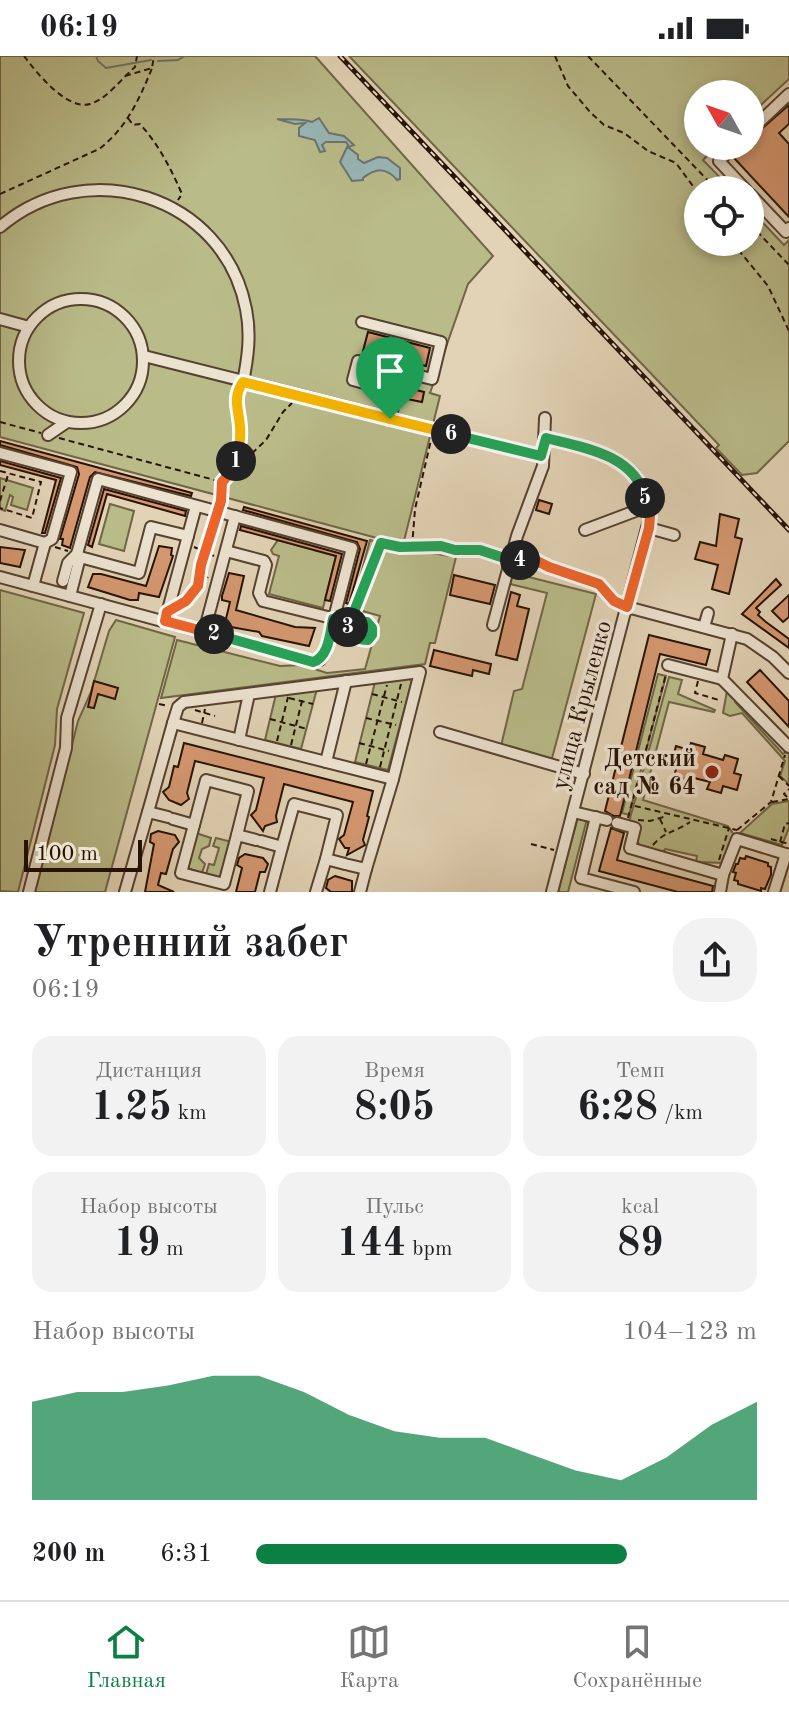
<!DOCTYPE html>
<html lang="ru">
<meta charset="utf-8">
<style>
body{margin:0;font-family:"Old Standard TT",serif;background:#f2f2f2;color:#202124;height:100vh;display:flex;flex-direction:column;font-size:30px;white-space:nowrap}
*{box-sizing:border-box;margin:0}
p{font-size:26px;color:#757577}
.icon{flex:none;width:44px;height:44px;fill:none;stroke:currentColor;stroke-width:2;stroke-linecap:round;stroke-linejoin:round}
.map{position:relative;height:836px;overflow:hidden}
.drawer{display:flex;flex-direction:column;background:#fff;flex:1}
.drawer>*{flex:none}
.needle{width:52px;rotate:310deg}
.controls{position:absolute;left:684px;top:24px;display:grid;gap:16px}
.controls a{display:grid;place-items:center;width:80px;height:80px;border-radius:50%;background:#fff;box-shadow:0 4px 12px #0003;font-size:40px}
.scale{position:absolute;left:24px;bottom:20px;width:118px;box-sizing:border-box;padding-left:8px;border:4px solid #271204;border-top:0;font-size:22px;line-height:28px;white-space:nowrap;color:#271204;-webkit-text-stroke:6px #ece2d0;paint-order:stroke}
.pin{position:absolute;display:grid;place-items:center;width:68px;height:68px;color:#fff;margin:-82px -34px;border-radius:50% 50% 50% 0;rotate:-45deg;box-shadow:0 0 8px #0007}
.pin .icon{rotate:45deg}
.km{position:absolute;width:40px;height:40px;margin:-20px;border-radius:50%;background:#222;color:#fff;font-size:22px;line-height:40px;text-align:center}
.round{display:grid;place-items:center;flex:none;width:84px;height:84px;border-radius:32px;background:#f2f2f2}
.headline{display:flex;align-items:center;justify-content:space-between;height:136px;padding:0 32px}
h1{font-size:44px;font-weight:700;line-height:60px}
.metrics{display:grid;grid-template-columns:repeat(3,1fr);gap:12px;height:136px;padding:8px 32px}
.metrics div{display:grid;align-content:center;border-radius:20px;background:#f2f2f2;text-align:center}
.metrics b{font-size:40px;font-weight:700}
.metrics small{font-size:22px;font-weight:400}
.metrics p{font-size:22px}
.chart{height:224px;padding:16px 32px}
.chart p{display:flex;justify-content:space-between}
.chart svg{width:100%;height:144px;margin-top:8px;fill:#0b8043;opacity:.7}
ul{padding:0 32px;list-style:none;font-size:26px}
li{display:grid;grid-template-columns:128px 96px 1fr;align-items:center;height:60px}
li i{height:20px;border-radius:10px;background:#0b8043}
.status{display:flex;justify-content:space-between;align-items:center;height:56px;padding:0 40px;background:#fff;direction:ltr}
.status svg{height:22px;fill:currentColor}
.dock{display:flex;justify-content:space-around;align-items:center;height:112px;border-top:2px solid #e0e0e0;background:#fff;font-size:22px;color:#757577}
.dock a{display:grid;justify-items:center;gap:4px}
.dock .on{color:#0b8043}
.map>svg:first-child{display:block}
</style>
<div class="status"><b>06:19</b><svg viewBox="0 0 49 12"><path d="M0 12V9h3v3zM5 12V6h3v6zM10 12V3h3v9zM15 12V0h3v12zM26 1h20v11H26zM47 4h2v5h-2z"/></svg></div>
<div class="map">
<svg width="789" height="836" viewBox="0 0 789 836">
<rect width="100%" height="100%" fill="#e2d3b6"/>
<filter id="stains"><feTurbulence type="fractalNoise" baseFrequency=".0025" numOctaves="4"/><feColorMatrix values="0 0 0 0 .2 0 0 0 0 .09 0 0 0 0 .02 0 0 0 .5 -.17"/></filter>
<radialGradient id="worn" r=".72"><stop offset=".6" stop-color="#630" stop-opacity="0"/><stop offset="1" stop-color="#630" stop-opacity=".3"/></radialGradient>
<!-- green -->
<g fill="#b9bb89" stroke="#706646" stroke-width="2">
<path d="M0,0H315L493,200L468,228L430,337L440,340L403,489L0,381Z"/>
<path d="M349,0H789V23L750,59V38H698V90H717L703,104L732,134H698V186H750V153L784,189L789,184V385L757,417L742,419L716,392L719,389Z"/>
<path d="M0,422L33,432L27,454L11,449L13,441L10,439L5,455L0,453Z"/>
<path d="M110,448L134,455L124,495L99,488Z"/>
<path d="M278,484L336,500L323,552L269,538L279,500L273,498L271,494Z"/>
<path d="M370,484L400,492L456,501L435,587H430L425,608L161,642L177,584L280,610L302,609L327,617L365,613L380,560L352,552Z"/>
<path d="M513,517L596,538L551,706L501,690L514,635L522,633L547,537L510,528Z"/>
<path d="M0,534L84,557L57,653L55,689L18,836L0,835Z"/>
<path d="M116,564L175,581L105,836H35L78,665L91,636L109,575Z"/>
<path d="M414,617L388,714L355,706L376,622Z"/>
<path d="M658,618L666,620L629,759L622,757Z"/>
<path d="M669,621L682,624L678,638L715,654L714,656L669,646L643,744L728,770L734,779L724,807L696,806L697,800L665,793L662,798L641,793L629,766Z"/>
<path d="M318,629L301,693L265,684L277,634Z"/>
<path d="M727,635L736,640L735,646L783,698L786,696L789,698V728L780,720L785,705L742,657L730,660L723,657Z"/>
<path d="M789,745V772L782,789L740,777L772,748Z"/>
<path d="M578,761L587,763L568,836H558Z"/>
<path d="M196,777L211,782L209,790L202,793L199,802L205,808L202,817L190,813L187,809Z"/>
<path d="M216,782L232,786L221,823L206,818L209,808L214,809L219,792L213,790Z"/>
</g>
<!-- water -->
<path fill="#98b6b7" stroke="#6b746f" stroke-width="2" d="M319,62L329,77L344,80L354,89L348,91L358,99V103L364,107L378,101L387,102L400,112V123L397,124C386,111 376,112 363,122V124L352,125L340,106L348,89L346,86H326L322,89L325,95L320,96L315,84L299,80V72L305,67L295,68L277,63C288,64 301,62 312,66Z"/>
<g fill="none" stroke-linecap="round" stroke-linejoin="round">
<!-- stream -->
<g stroke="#6b746f" stroke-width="2">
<path d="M96,0L98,5L106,12L151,4"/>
<path d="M158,5L178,4L185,0"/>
</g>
</g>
<!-- building -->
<g fill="#d59871" stroke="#271204" stroke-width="2">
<path d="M789,49V68L779,77L789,88V161L734,102L743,90H750V83Z"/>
<path d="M368,276L430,292L426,310L363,295Z"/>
<path d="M409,332L424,336L422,346L407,343Z"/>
<path d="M0,385L192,437L191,440L95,416L90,421L70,492L62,489L63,483H60L79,418L77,411L0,389Z"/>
<path d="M0,405L61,422L45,477H42L56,424L0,409Z"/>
<path d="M104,433L186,455L185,460L107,438L92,491L88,489Z"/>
<path d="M539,444L552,448L549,458L536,454Z"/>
<path d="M244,451L367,485L349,548L346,547L360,493L357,486L243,454Z"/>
<path d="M720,458L739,463L735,481L742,483L729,538L712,533L718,509L695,503L700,486L716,490Z"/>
<path d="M241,470L342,498L330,545L325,544L336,500L240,474Z"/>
<path d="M159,490L172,492L171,499L173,500L159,541L139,537L138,544H130L88,531L93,518H101L146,530Z"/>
<path d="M0,491L25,494L20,511L0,507Z"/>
<path d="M229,517L244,520L236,554L295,571L315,572L309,590L262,580L259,576L231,571L225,567L230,546L222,544V540Z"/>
<path d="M454,519L495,529L490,548L450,539Z"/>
<path d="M776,523L781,529L756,552L760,556L758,559L766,566L789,583V592L742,558Z"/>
<path d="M511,536L520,539L517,550L529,553L517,604L496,599Z"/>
<path d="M789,539V561L783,566L772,555Z"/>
<path d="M649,579L710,594L706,609L660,598L620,760H614L605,755Z"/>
<path d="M434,594L491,608L489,618L473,614L472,620L430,610Z"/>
<path d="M760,614L789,645V671L747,626Z"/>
<path d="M94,625L118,632L115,643L98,638L94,652L88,651Z"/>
<path d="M184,687L373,735L367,760L369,761L363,784L365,789L347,799L349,792H345L339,783L344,779L353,746L284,728L276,760L277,766L265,770L263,775L251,759L256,754L264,722L195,705L187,737L189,743L181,749L169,744L163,736L169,731L174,710L178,711Z"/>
<path d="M691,687L705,691L703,698L723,704L725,699L738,703L734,717L741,719L737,734L723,730L721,737L707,733L710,726L690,721L689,724L674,720L678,707L672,705L676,690L689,694Z"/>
<path d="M611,772L624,777L617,804L713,830L712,836H678L599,815Z"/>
<path d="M158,775L175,779L179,786L173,793L166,818L161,817L158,829L174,836H145L154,788L150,786L151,778Z"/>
<path d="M245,798L263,802L268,808L265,816H260L255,836H236L242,812L237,809L239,802Z"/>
<path d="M746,800L768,807V810L771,811V819L765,833L761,832V835L738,828V825L734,824L736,817L733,816L736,808H738L740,802L745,803Z"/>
<path d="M335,820L352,825V836H331L326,832L328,824Z"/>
</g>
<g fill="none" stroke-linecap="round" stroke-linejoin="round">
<defs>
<g id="minor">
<path d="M750,75L789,38"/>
<path d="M734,90L719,105L746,134"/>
<path d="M750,138L786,176L789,172"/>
<path d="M0,171C86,97 224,139 246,253C251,278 248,301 243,326"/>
<circle cx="81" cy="305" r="62"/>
<path d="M0,263L29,271"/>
<path d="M362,266L441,286L432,323L358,305L353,324L397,336"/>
<path d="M144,300L541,400"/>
<path d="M390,363L402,316"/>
<path d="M48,379L67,366"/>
<path d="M546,382C571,388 617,397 634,418C644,430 644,446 650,460L552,836"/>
<path d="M0,397L71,416L52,483L45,487L33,530"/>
<path d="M649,472L674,479"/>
<path d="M0,474L45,487"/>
<path d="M585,474L646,451"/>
<path d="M226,495L264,505L266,509L259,537L263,545L348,566H367L372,572V579L368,584C356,585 349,578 348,566"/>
<path d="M0,521L313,606L320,604L325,597L352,492L98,423L77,498L80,501"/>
<path d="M63,525L68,507L77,498"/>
<path d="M70,540L80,501L139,517L151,471L188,480"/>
<path d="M627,551L747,583L773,601L789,617"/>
<path d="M165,565L196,450"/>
<path d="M493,569L517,480L543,410L545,362"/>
<path d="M704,571L708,557"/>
<path d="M204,576L235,460"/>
<path d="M732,578L722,623L789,691"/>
<path d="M668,609L722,623"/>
<path d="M173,667L178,651L184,646L420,616L393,723"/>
<path d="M440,676L584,718"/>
<path d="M239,684L249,638"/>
<path d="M326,706L346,625"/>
<path d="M148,756L173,667L393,723L366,813"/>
<path d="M573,756L607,764"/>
<path d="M596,761L581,822L634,836"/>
<path d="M173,763L194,769L181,817L224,828L237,779L256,784"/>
<path d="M617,767L635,772L630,792L723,819L737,783L789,799"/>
<path d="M194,769L206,724L248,735L237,779"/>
<path d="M261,785L282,791L270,836"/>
<path d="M282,791L294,748L337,759L326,803"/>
<path d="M349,809L366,813L360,836"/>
<path d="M29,836L66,692L67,662L101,548"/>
<path d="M125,836L148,756L168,761"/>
<path d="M316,836L326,803L345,808"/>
<path d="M720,836L723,819"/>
<path d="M774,836L786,798"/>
</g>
</defs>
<!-- minor casing -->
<use href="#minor" stroke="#564230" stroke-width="14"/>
<!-- path -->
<g stroke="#271204" stroke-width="2" stroke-dasharray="6 4" stroke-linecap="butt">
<path d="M24,0C36,16 67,55 90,48C107,43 122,22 135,11L137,0"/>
<path d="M555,0L568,30L590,56L604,69L624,77L648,95L676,107L698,137"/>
<path d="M588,0L717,134"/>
<path d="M125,20L152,12L154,0"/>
<path d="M128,62L133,69L140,68C159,89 171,113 182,138L178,144"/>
<path d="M0,138L99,93C126,73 140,42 152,12"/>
<path d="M750,168L789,209"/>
<path d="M732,186L768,230L789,275"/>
<path d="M0,366L41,377"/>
<path d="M59,382L222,426L221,447"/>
<path d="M234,413C237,399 241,387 240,373C239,358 235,347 238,333"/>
<path d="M0,415L41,426L32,462L0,452"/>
<path d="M223,425L266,384L283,356L292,347"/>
<path d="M0,445L8,419"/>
<path d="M55,491L68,495"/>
<path d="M194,491L214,500"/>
<path d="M412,491L415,453L431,384"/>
<path d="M519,504L531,502L549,511L599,528L619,547"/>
<path d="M198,530L201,509L215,464"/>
<path d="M179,550L194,538L208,521"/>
<path d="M352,558L359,547L381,487C402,492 418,490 438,490C447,490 455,494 464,494C478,495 489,495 502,501"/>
<path d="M698,625L695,637L719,644"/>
<path d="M372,638L402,646"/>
<path d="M289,642L313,648"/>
<path d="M159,648L168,650"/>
<path d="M195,654L215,660"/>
<path d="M366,662L396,669"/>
<path d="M270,663L307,673"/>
<path d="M202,667L205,653"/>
<path d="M277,685L288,641"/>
<path d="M359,687L389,695"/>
<path d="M291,689L303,641"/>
<path d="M366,708L387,629"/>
<path d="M380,711L401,628"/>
<path d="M779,720L789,730"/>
<path d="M772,746L789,743L784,738L789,733"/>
<path d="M635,750L737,774"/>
<path d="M628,762L666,618"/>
<path d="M660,763L666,776"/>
<path d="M638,764L650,765L667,760"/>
<path d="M737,774L771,746L785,699"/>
<path d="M771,783L789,788"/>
<path d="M780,786L785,768L789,767"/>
<path d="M531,788L554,794"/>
<path d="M653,789C665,775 676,776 690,766"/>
<path d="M719,804L729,772"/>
</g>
<!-- minor -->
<use href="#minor" stroke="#ece2d0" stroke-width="10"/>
<defs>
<path id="rail" d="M340,0L789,474"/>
</defs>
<!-- rail casing -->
<use href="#rail" stroke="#271204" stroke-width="5"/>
<!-- rail -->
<use href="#rail" stroke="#ece2d0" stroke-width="2" stroke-dasharray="6" stroke-linecap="butt"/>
</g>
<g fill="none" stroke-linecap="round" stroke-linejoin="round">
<defs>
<path id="split-1" d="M236,405C239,394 241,383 240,371C239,354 232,342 243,326L390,363"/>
<path id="split-2" d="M214,578L165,565L167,556L186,545L198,530L201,509L221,445L222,426L233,414L236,405"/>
<path id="split-3" d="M214,578L313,606C329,601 330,577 333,563L367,566L372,572V579L368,584C358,584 351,580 348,571"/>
<path id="split-4" d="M348,571L381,487L400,491L441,490L455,494H480L510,504H520"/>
<path id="split-5" d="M520,504L531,502L549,511L599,528L614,545L627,551L649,472L650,460L645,442"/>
<path id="split-6" d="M451,378L541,400L546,382C582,391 636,399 645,442"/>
<path id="split-7" d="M390,363L451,378"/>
</defs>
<!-- split-1 casing -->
<use href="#split-1" stroke="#fff" stroke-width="16"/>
<!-- split-2 casing -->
<use href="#split-2" stroke="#fff" stroke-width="16"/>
<!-- split-3 casing -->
<use href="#split-3" stroke="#fff" stroke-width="16"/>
<!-- split-4 casing -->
<use href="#split-4" stroke="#fff" stroke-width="16"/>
<!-- split-5 casing -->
<use href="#split-5" stroke="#fff" stroke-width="16"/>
<!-- split-6 casing -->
<use href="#split-6" stroke="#fff" stroke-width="16"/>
<!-- split-7 casing -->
<use href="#split-7" stroke="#fff" stroke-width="16"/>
<!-- split-1 -->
<use href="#split-1" stroke="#f5b400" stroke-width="10"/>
<!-- split-2 -->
<use href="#split-2" stroke="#f0652b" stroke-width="10"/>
<!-- split-3 -->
<use href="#split-3" stroke="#22a559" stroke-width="10"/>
<!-- split-4 -->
<use href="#split-4" stroke="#22a559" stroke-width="10"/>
<!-- split-5 -->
<use href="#split-5" stroke="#f0652b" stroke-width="10"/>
<!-- split-6 -->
<use href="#split-6" stroke="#22a559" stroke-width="10"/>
<!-- split-7 -->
<use href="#split-7" stroke="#f5b400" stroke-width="10"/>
</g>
<!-- markers -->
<circle fill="#8f2418" stroke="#ece2d0" stroke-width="3" cx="712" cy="716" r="8"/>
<g text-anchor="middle" stroke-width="7" stroke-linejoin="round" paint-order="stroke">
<!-- street labels -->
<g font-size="24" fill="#271204" stroke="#ece2d0">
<text transform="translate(581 649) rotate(-75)" y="8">улица Крыленко</text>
</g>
<!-- poi labels -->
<g font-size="24" font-weight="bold" fill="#271204" stroke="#ece2d0" text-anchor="end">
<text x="696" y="710">Детский<tspan x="696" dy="28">сад № 64</tspan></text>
</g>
</g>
<rect width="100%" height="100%" filter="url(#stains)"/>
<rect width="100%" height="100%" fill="url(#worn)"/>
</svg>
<div class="controls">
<a><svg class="needle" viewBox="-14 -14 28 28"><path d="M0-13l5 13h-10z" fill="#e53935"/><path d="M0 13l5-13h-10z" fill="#757577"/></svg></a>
<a><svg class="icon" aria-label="locate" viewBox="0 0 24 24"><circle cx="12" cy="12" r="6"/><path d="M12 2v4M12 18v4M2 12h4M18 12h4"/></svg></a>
</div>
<div class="scale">100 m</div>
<div class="pin" style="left:390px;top:363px;background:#1e9e55"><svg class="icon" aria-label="arrive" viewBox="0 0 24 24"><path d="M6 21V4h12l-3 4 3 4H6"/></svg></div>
<b class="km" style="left:236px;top:405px">1</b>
<b class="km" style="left:214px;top:578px">2</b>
<b class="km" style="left:348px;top:571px">3</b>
<b class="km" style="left:520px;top:504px">4</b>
<b class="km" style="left:645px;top:442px">5</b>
<b class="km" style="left:451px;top:378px">6</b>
</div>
<section class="drawer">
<div class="headline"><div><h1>Утренний забег</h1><p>06:19</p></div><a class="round"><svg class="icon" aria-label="share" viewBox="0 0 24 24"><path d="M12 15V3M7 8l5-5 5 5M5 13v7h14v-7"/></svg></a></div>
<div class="metrics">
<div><p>Дистанция</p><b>1.25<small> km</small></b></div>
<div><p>Время</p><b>8:05</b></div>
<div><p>Темп</p><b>6:28<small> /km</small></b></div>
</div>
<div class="metrics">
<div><p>Набор высоты</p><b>19<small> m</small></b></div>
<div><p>Пульс</p><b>144<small> bpm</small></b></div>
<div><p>kcal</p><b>89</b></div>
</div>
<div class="chart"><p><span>Набор высоты</span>104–123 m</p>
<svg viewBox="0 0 160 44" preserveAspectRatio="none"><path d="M0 44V14L10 11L20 11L30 9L40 6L50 6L60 11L70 18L80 23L90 25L100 25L110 30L120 35L130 38L140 31L150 21L160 14V44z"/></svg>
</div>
<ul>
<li><b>200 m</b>6:31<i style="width:74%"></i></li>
</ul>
</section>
<nav class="dock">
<a class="on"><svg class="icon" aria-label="home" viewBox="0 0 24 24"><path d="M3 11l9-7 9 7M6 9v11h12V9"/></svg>Главная</a>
<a><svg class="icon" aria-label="map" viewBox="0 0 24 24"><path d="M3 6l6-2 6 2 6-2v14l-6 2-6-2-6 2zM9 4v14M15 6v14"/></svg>Карта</a>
<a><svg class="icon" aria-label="saved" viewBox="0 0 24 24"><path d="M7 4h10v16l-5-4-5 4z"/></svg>Сохранённые</a>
</nav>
